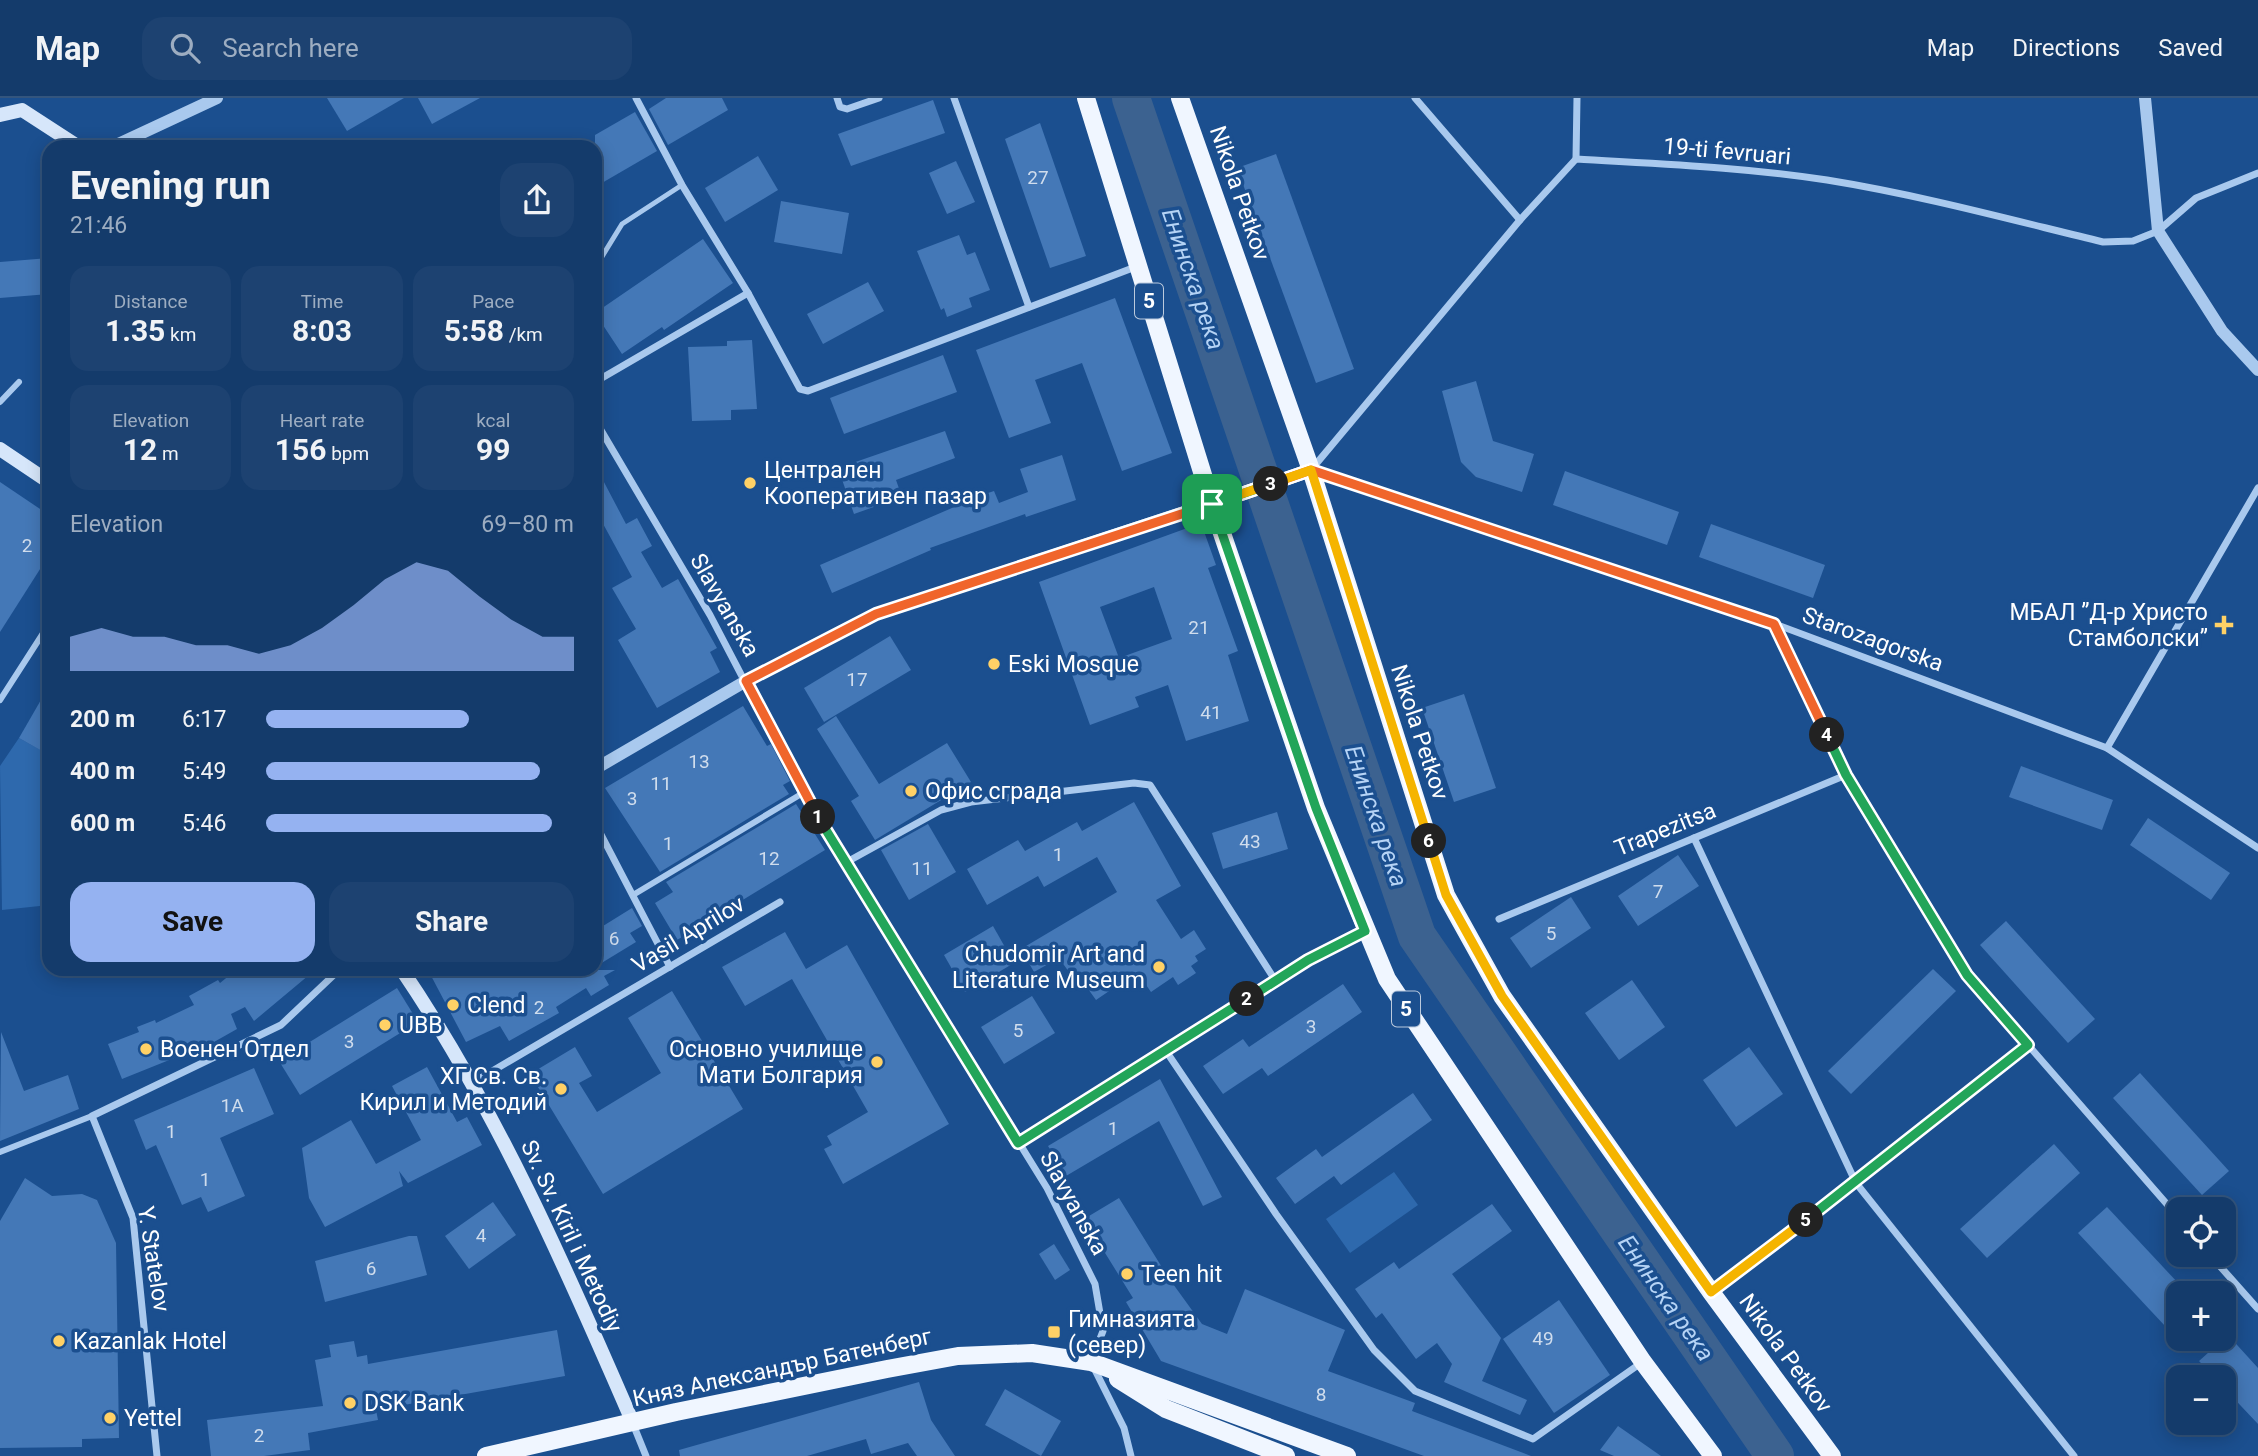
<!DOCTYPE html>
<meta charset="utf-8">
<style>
body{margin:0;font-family:Roboto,sans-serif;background:#1d4271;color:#f1f3f6;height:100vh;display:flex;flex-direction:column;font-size:26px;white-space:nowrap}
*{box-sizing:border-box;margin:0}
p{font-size:23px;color:#9dadc1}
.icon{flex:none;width:38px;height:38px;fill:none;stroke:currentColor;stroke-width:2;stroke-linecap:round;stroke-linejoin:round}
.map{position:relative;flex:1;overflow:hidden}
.drawer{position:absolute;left:42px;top:42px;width:560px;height:836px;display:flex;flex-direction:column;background:#143b6b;border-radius:21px;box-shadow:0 4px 18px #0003,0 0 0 2px #33557e}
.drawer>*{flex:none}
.buttons{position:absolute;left:2166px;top:1099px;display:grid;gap:14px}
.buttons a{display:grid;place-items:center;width:70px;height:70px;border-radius:14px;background:#143b6b;box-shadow:0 4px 18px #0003,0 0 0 2px #33557e;font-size:35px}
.pin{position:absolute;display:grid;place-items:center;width:60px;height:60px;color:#fff;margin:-30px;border-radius:14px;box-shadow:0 4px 10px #0006}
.km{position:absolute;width:35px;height:35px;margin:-18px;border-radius:50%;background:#222;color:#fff;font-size:19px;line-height:35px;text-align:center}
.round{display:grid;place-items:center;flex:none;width:74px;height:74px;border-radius:21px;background:#1d4271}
.headline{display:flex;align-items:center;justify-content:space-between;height:119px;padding:0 28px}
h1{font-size:38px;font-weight:700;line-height:52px}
.figures{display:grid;grid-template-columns:repeat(3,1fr);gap:10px;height:119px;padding:7px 28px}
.figures div{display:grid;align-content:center;border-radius:18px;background:#1d4271;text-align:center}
.figures b{font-size:30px;font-weight:700}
.figures small{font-size:19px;font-weight:400}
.figures p{font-size:19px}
.chart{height:196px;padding:14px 28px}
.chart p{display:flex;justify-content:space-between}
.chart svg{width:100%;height:126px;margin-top:7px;fill:#95b2f1;opacity:.7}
.button{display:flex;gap:14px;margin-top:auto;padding:14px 28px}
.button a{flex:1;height:80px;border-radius:21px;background:#95b2f1;color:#111;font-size:28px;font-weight:700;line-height:80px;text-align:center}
.button a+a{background:#1d4271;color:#f1f3f6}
ul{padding:0 28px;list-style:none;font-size:23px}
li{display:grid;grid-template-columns:112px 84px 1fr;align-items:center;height:52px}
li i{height:18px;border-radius:9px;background:#95b2f1}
header{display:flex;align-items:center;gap:42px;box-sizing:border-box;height:98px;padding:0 35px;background:#143b6b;border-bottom:2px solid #33557e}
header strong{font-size:33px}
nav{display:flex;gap:38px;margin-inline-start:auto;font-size:24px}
.search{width:490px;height:63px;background:#1d4271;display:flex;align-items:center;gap:18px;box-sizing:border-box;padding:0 24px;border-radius:21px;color:#9dadc1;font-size:26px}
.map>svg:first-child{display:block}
</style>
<header>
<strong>Map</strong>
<div class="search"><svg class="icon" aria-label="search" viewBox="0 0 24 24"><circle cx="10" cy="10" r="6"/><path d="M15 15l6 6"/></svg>Search here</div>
<nav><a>Map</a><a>Directions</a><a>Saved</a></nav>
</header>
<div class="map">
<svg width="2258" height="1358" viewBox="0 0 2258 1358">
<rect width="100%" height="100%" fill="#1b4f8f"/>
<!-- green -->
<g fill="#2e69ad">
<path d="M19,640L46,655L41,664L49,669V807L2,812L0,668Z"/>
<path d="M1394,1074L1418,1107L1350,1155L1326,1121Z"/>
</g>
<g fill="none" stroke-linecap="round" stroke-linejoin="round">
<!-- river -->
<path stroke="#3c6290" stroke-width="38" d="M1131,0L1417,838L1775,1358"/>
</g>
<!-- building -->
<g fill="#4478b7" fill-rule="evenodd">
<path d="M327,0H404L347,33Z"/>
<path d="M418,0H480L432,26Z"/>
<path d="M666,0H722L728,12L668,47L649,11Z"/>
<path d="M933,2L945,35L851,68L838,36Z"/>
<path d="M635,14L657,53L595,89V37Z"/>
<path d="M1040,25L1086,158L1050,170L1005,41Z"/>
<path d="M1276,56L1354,271L1316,285L1237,70Z"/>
<path d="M758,58L778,92L725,124L705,90Z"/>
<path d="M956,63L975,104L947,116L929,75Z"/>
<path d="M781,103L849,115L842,156L774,144Z"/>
<path d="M959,137L967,157L975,154L990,192L969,200L972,209L947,219L944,210L941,212L917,153Z"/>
<path d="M703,141L733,185L664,232L662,229L622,256L595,215Z"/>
<path d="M49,160V196L0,200V164Z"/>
<path d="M868,184L884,213L823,246L807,216Z"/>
<path d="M1115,200L1172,355L1122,373L1082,265L1035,282L1051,325L1009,340L976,252Z"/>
<path d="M752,242L757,311L731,312V322L692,323L688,249L727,248V243Z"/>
<path d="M943,257L957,294L844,336L830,300Z"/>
<path d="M1476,283L1493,343L1534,356L1522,394L1476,379L1461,364L1442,293Z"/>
<path d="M945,333L955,360L896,382L902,399L854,416L838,370Z"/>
<path d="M1062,357L1076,402L1026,419L1025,416L930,450L931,452L832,495L820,467L982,397L994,393L999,405L1028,394L1020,371Z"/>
<path d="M595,367L626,426L637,420L652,448L641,454L662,490L678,481L717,550L710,554L720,574L657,610L618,542L636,531L612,490L632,479L595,411Z"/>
<path d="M1565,373L1679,414L1667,447L1553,407Z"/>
<path d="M0,384L49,417V457L0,534Z"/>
<path d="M1201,425L1216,467L1208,470L1238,553L1228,557L1249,623L1186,643L1168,587L1135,599L1139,609L1090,627L1039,484ZM1154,489L1172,541L1119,560L1100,509Z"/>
<path d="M1711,426L1825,467L1813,500L1699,459Z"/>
<path d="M890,538L911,572L824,624L804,590Z"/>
<path d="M49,588V657L19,640Z"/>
<path d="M1464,596L1496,690L1454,704L1422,610Z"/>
<path d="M743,608L767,648L771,646L790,683L783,687L789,696L660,774L605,690Z"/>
<path d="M836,618L879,686L947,645L971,684L875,742L851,703L859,698L817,631Z"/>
<path d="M2021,668L2113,702L2102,732L2009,699Z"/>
<path d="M1134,704L1181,788L1156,802L1181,841L1194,832L1206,851L1195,858L1198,863L1191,868L1196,875L1178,887L1173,879L1151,894L1137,874L1096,902L1086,888L1081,891L1059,860L1034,874L1021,851L1117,794L1097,759L1044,789L1038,778L987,807L967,771L1018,742L1025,753L1077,724L1082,733Z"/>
<path d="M796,706L825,752L677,842L655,805L673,794L666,784Z"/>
<path d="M1277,714L1288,751L1223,771L1212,735Z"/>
<path d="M2148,720L2230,775L2211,802L2130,747Z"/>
<path d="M928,726L956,774L909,802L881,752Z"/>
<path d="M1678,757L1699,788L1638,828L1618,798Z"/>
<path d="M1571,799L1591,830L1531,870L1510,840Z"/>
<path d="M632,810L642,828L630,835L636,844L595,869V833Z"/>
<path d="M2006,823L2095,921L2068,945L1980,847Z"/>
<path d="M993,828L1014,865L965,894L944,857Z"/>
<path d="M785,834L806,871L847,847L949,1026L843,1086L824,1051L832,1047L827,1038L868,1014L792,881L745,908L722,869Z"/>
<path d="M1933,871L1956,893L1851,996L1828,973Z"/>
<path d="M236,872H315L254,923L245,909L231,916L237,931L214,944L122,981L108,946L139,934L137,929L155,922L156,925L194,907L189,898L218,882L220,885Z"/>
<path d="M428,872H615L604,878L609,887L591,898L586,890L556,909L559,915L509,943L500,928L466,944Z"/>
<path d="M1632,882L1665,929L1619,962L1585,915Z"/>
<path d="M1343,886L1362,914L1268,978L1262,970L1223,996L1203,968L1243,941L1249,949Z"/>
<path d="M397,890L418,924L300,997L279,963Z"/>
<path d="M672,893L743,1011L603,1096L530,976L575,949L592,978L579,985L597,1014L661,975L628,920Z"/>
<path d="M1032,898L1055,935L1004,966L981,929Z"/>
<path d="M1,934L24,993L68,977L79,1011L0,1043Z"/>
<path d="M1749,949L1783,996L1736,1029L1703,982Z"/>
<path d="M427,969L457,1024L467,1019L482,1047L408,1085L399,1073L403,1088L325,1129L309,1100L302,1050L351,1022L376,1066L421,1042L392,988Z"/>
<path d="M254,970L274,1016L220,1040L245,1098L208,1114L201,1099L182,1107L156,1047L146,1052L134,1022Z"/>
<path d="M2140,975L2229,1073L2202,1097L2113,1000Z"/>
<path d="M1160,981L1222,1099L1203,1108L1159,1023L1066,1078L1048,1048Z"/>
<path d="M1413,995L1432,1022L1341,1087L1334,1078L1295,1106L1276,1080L1316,1051L1322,1059Z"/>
<path d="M2054,1046L2080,1075L1987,1160L1960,1131Z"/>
<path d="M25,1080L52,1098L82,1096L97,1102L116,1145L119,1340L82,1341V1349L0,1350V1123Z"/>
<path d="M1119,1100L1168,1179L1202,1226L1227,1236L1245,1191L1345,1232L1328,1273L1415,1305L1412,1313L1531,1358H1424L1161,1263L1126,1204L1133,1200L1084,1121Z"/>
<path d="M493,1104L516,1137L469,1171L445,1138Z"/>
<path d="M1492,1106L1512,1133L1452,1176L1501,1240L1482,1283L1527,1302L1520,1317L1444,1284L1452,1266L1437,1245L1416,1261L1382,1215L1376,1220L1355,1191L1394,1164L1399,1171Z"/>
<path d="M2107,1109L2179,1186V1217L2166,1229L2078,1135Z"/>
<path d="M409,1138H417L427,1177L325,1204L315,1163Z"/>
<path d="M1054,1146L1070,1172L1055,1182L1039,1156Z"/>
<path d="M1559,1202L1610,1277L1554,1315L1503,1241Z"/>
<path d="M557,1232L565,1278L376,1312L378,1322L308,1335L310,1352L264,1358H211L207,1322L323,1308L315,1262L331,1259L329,1247L354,1243L357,1259L367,1257L368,1266Z"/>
<path d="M2228,1237L2258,1270V1326L2224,1290V1279H2214L2199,1263Z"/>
<path d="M919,1284L931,1322L955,1358H917L908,1345L871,1356L866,1341L807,1358H680L679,1352Z"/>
<path d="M1005,1291L1061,1323L1041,1358L985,1327Z"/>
<path d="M1618,1328L1661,1358H1614L1600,1352Z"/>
</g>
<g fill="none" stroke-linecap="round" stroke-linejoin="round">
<!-- service -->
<path stroke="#a9c9ee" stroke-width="5" d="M595,170L622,126L682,87"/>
<!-- pedestrian -->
<g stroke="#a9c9ee" stroke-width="6">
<path d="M0,304L19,284"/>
<path d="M0,602L49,526"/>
<path d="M633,797L803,695"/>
<path d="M0,1054L92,1018"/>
</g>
<!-- minor -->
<g stroke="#a9c9ee" stroke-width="7">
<path d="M636,0L682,87L748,195L800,291L808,293L1138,168"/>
<path d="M837,0L840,9L847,11L879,0"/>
<path d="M954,0L1029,209"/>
<path d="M1415,0L1520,122"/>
<path d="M1576,61L1577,0"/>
<path d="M2258,75L2196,100L2158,133L2133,143L2103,144C2012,122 1920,97 1827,82C1744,69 1659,66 1576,61L1520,122L1311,372L1775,526L2107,650L2258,750"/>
<path d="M595,284L748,195"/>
<path d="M595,322L710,517L803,695L1047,1090L1095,1186L1103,1233L1091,1264L1124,1330L1131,1358"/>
<path d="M1775,527L1846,677L1967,877L2179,1120"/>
<path d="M2107,650L2258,390"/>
<path d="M595,725L670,869"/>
<path d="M1694,740L1856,1085L2074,1358"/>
<path d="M845,765L941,712L971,704L1134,685L1150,687L1275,882"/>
<path d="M1499,821L1846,677"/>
<path d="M1166,953L1276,1116L1374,1252L1415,1293L1533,1341L1641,1265"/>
<path d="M472,985L780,804"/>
<path d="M1018,1045L1308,862L1365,833"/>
<path d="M2210,1157L2258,1211"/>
<path d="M1711,1194L1856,1085L2028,947"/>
<path d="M633,1326L646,1358"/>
<path d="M157,1358L133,1120L92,1018L281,927L339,872"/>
</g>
<!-- tertiary -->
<g stroke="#a9c9ee" stroke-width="12">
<path d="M2145,0L2158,133L2222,233L2258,272"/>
<path d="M112,49L217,0"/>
<path d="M595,671L746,583L876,516L1311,372"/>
</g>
<!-- secondary -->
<g stroke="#d6e6fa" stroke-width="14">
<path d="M0,17L22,12L79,49"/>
<path d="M0,351L49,384"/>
<path d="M402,872C497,1012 566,1170 633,1325"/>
</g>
<!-- primary -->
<g stroke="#f0f6ff" stroke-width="18">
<path d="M1086,0L1212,406L1316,710L1387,881L1643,1264L1713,1358"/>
<path d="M1180,0L1311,372L1446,797L1502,898L1711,1194L1832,1358"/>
<path d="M1118,1281L1166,1311L1286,1358"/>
<path d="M486,1358L676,1314L887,1271L958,1258L1032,1255L1091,1264L1347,1358"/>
</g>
</g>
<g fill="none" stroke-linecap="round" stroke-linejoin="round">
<defs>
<path id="split-1" d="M818,719L746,583L876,516L1212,406"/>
<path id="split-2" d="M818,719L1018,1045L1247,901"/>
<path id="split-3" d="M1247,901L1308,862L1365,833L1316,710L1212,406L1271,386"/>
<path id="split-4" d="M1271,386L1311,372L1774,526L1827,637"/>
<path id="split-5" d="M1806,1122L2028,947L1967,877L1846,677L1827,637"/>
<path id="split-6" d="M1429,743L1446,797L1502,898L1711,1194L1806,1122"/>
<path id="split-7" d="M1212,406L1311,372L1429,743"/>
</defs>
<!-- split-1 casing -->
<use href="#split-1" stroke="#fff" stroke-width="14"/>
<!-- split-2 casing -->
<use href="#split-2" stroke="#fff" stroke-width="14"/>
<!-- split-3 casing -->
<use href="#split-3" stroke="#fff" stroke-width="14"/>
<!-- split-4 casing -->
<use href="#split-4" stroke="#fff" stroke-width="14"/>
<!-- split-5 casing -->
<use href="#split-5" stroke="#fff" stroke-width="14"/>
<!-- split-6 casing -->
<use href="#split-6" stroke="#fff" stroke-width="14"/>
<!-- split-7 casing -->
<use href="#split-7" stroke="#fff" stroke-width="14"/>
<!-- split-1 -->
<use href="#split-1" stroke="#f0652b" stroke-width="9"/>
<!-- split-2 -->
<use href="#split-2" stroke="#22a559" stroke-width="9"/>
<!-- split-3 -->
<use href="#split-3" stroke="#22a559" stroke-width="9"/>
<!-- split-4 -->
<use href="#split-4" stroke="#f0652b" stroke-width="9"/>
<!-- split-5 -->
<use href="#split-5" stroke="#22a559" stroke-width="9"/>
<!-- split-6 -->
<use href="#split-6" stroke="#f5b400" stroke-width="9"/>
<!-- split-7 -->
<use href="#split-7" stroke="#f5b400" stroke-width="9"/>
</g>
<!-- markers -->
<g fill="#ffd166" stroke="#1b4f8f" stroke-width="2.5">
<circle cx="750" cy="385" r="7"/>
<path d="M2220.5 516.5h7v7h7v7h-7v7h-7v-7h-7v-7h7z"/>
<circle cx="994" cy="566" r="7"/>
<circle cx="911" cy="693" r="7"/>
<circle cx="1159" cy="869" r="7"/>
<circle cx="453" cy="907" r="7"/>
<circle cx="385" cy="927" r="7"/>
<circle cx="146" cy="951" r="7"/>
<circle cx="877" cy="964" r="7"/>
<circle cx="561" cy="991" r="7"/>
<circle cx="1127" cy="1176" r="7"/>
<rect x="1047" y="1227" width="14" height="14" rx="3.5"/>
<circle cx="59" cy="1243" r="7"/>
<circle cx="350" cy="1305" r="7"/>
<circle cx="110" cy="1320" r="7"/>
</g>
<g text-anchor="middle" stroke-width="7" stroke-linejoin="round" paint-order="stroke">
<!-- number labels -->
<g font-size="19" fill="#d0dded">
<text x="1038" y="86">27</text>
<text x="27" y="454">2</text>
<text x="1199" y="536">21</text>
<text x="857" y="588">17</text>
<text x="1211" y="621">41</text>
<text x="699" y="670">13</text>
<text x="661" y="692">11</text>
<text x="632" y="707">3</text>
<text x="1250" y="750">43</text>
<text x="668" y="752">1</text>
<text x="1058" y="763">1</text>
<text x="769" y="767">12</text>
<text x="922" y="777">11</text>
<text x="1658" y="800">7</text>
<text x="1551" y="842">5</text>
<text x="614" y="847">6</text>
<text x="539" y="916">2</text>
<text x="1311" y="935">3</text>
<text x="1018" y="939">5</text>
<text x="349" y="950">3</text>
<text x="232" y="1014">1А</text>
<text x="1113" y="1037">1</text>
<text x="171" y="1040">1</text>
<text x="205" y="1088">1</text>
<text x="481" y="1144">4</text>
<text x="371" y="1177">6</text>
<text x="1543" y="1247">49</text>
<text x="1321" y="1303">8</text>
<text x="259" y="1344">2</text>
</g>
<!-- shield labels -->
<g fill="#1b4f8f" stroke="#bbcadd" stroke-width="2">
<rect x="1135" y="185.5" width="28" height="35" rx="5"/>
<rect x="1392" y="893.5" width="28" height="35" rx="5"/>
</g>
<g font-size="21" font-weight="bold" fill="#fff">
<text x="1149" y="210">5</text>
<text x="1406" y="918">5</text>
</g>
<!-- street labels -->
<g font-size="23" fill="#fff" stroke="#1b4f8f">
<text transform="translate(1727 53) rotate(5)" y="8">19-ti fevruari</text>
<text transform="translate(1240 95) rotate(71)" y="8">Nikola Petkov</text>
<text transform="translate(725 507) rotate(60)" y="8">Slavyanska</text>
<text transform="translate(1873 541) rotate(20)" y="8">Starozagorska</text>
<text transform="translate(1420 634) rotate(72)" y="8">Nikola Petkov</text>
<text transform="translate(1665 731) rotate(-22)" y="8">Trapezitsa</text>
<text transform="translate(688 836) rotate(-31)" y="8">Vasil Aprilov</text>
<text transform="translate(1074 1105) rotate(61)" y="8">Slavyanska</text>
<text transform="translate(572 1138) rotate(65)" y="8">Sv. Sv. Kiril i Metodiy</text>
<text transform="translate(154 1161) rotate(81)" y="8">Y. Statelov</text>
<text transform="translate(1786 1255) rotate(54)" y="8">Nikola Petkov</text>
<text transform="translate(782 1269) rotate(-12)" y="8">Княз Александър Батенберг</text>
</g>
<!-- poi labels -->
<g font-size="23" fill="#fff" stroke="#1b4f8f" text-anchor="start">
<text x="764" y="380">Централен<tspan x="764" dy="26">Кооперативен пазар</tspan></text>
<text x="2208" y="522" text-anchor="end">МБАЛ ”Д-р Христо<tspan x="2208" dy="26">Стамболски”</tspan></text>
<text x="1008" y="574">Eski Mosque</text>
<text x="925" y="701">Офис сграда</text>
<text x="1145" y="864" text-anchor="end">Chudomir Art and<tspan x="1145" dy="26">Literature Museum</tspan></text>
<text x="467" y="915">Clend</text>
<text x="399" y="935">UBB</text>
<text x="160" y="959">Военен Отдел</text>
<text x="863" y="959" text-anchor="end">Основно училище<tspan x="863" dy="26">Мати Болгария</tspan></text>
<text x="547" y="986" text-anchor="end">ХГ Св. Св.<tspan x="547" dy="26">Кирил и Методий</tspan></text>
<text x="1141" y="1184">Teen hit</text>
<text x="1068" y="1229">Гимназията<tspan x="1068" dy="26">(север)</tspan></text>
<text x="73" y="1251">Kazanlak Hotel</text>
<text x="364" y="1313">DSK Bank</text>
<text x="124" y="1328">Yettel</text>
</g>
<!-- water labels -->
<g font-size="24" font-style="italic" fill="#b5d3f5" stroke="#1b4f8f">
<text transform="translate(1193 181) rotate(71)" y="8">Енинска река</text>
<text transform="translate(1376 718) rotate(71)" y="8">Енинска река</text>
<text transform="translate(1666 1200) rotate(55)" y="8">Енинска река</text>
</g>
</g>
</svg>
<div class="buttons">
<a><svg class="icon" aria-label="locate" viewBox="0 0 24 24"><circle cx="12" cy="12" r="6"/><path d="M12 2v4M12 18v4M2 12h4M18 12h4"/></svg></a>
<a>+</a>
<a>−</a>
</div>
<div class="pin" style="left:1212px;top:406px;background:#1e9e55"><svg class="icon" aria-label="arrive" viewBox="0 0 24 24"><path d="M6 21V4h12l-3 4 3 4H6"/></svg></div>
<b class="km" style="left:818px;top:719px">1</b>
<b class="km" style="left:1247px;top:901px">2</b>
<b class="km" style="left:1271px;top:386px">3</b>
<b class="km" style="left:1827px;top:637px">4</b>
<b class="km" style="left:1806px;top:1122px">5</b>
<b class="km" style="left:1429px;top:743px">6</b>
<section class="drawer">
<div class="headline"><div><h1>Evening run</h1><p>21:46</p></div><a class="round"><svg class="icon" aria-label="share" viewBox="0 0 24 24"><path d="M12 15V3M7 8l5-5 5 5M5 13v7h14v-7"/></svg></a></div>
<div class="figures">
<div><p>Distance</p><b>1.35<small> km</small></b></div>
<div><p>Time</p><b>8:03</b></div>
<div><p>Pace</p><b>5:58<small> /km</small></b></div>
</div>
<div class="figures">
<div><p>Elevation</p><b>12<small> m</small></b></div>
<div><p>Heart rate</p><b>156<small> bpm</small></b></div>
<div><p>kcal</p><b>99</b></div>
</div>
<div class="chart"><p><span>Elevation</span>69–80 m</p>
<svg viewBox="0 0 160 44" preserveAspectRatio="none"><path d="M0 44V32L10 29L20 32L30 32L40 35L50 35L60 38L70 35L80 29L90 21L100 12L110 6L120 9L130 18L140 26L150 32L160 32V44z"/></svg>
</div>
<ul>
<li><b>200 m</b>6:17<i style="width:66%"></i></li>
<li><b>400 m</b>5:49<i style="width:89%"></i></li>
<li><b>600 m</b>5:46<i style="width:93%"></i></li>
</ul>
<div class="button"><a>Save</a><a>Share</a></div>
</section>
</div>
